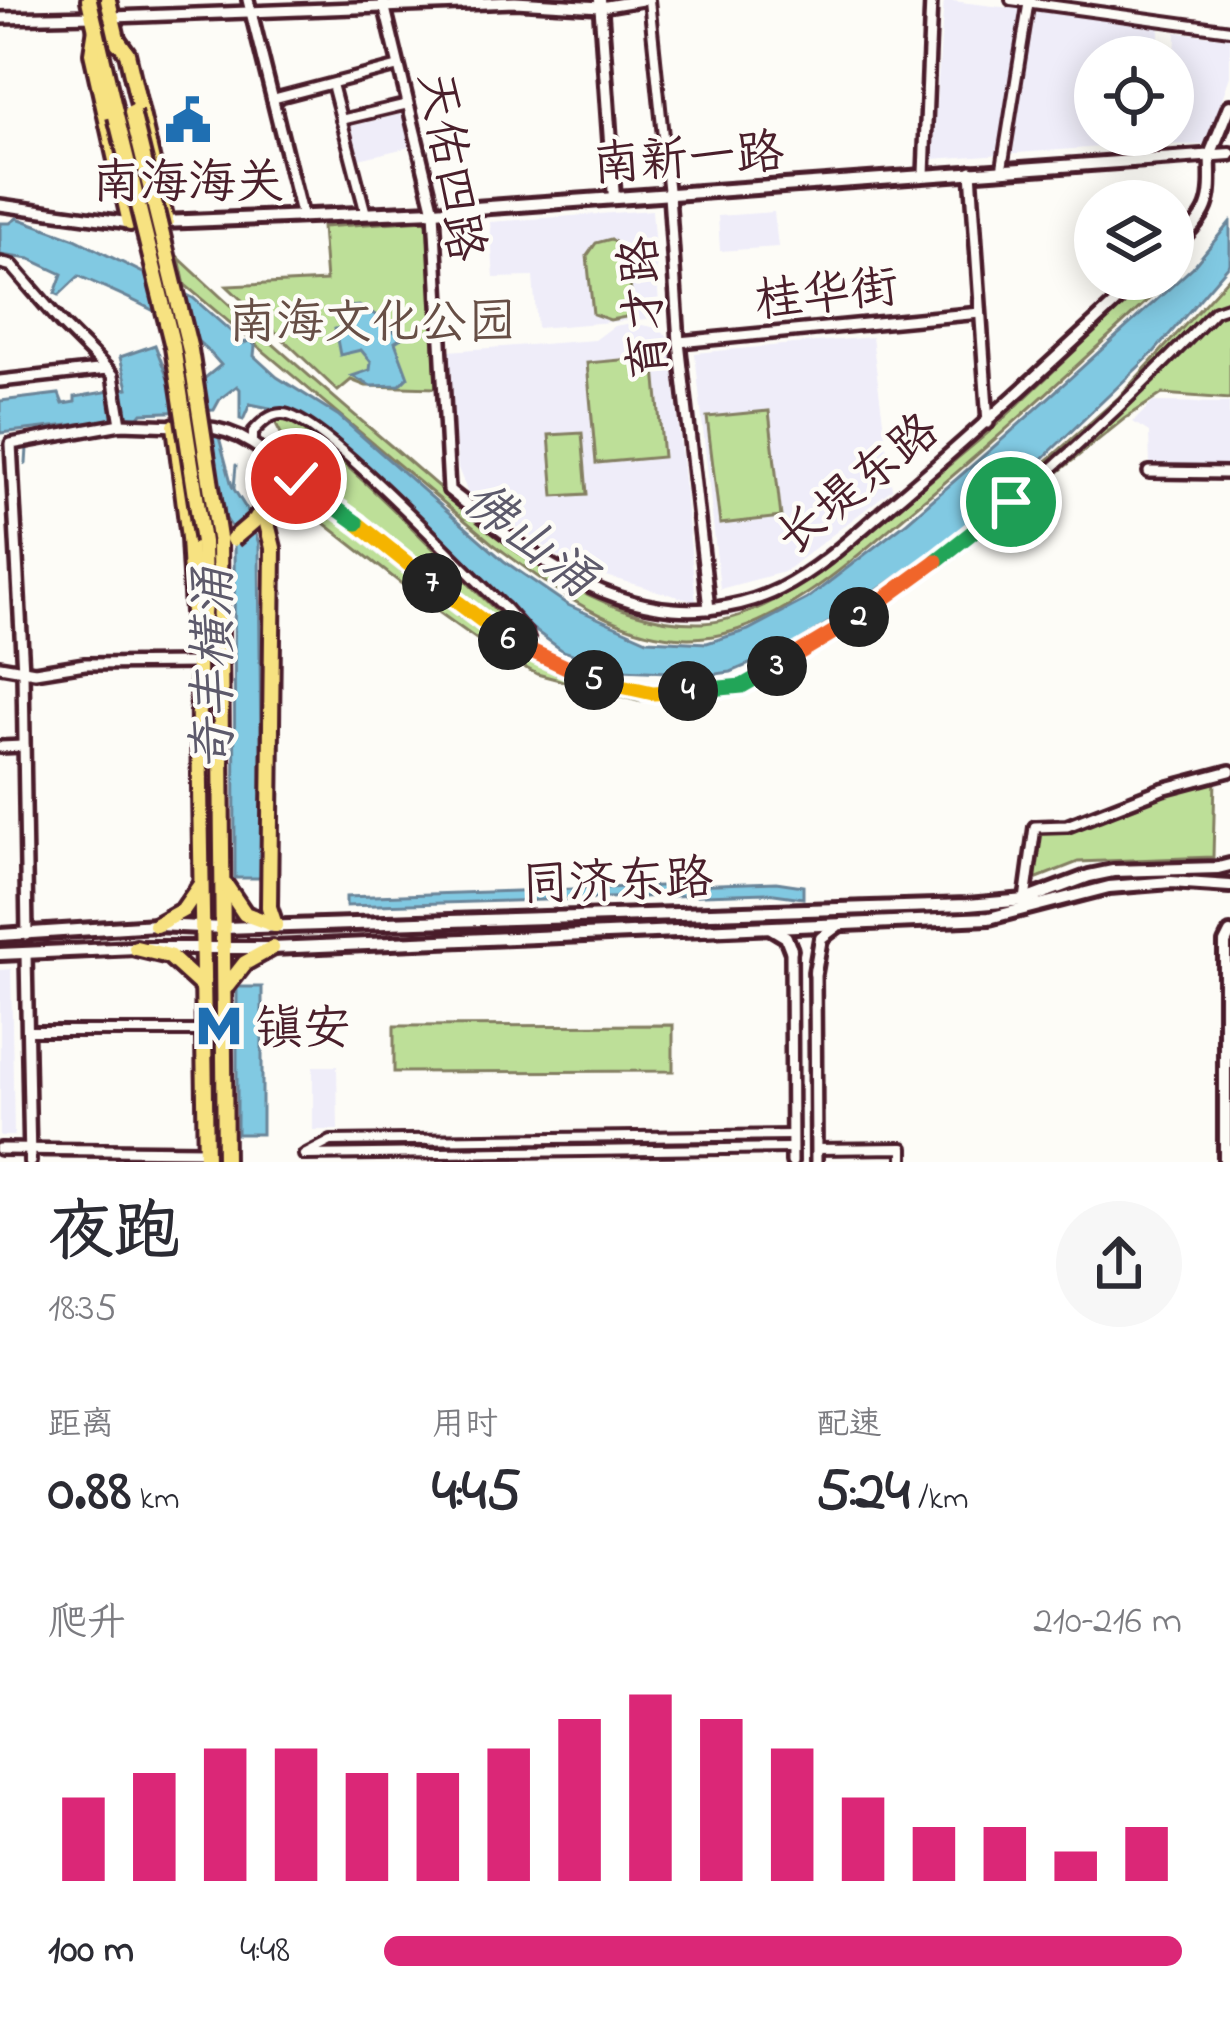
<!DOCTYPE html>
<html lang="zh">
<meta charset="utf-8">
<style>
body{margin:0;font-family:"Indie Flower","LXGW WenKai TC",sans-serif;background:#f7f7f7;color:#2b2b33;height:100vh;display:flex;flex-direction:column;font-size:45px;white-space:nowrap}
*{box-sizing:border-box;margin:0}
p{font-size:39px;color:#7c7c81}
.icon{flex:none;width:66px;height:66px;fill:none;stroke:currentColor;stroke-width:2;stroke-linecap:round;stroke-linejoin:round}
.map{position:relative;height:1162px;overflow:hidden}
.side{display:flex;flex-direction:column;background:#fff;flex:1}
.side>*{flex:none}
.buttons{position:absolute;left:1074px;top:36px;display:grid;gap:24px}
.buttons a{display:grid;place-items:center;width:120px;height:120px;border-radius:50%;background:#fff;box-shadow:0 6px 30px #0003;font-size:60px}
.pin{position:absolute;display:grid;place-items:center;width:102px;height:102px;color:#fff;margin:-51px;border:6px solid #fff;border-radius:50%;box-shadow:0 3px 12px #0007}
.km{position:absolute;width:60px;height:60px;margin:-30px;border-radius:50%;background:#222;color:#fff;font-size:33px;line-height:60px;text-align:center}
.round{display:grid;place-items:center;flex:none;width:126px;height:126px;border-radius:63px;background:#f7f7f7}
.overview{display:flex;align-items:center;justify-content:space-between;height:204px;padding:0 48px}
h1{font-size:66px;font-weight:700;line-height:90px}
.metrics{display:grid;grid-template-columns:repeat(3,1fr);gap:18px;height:204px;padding:12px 48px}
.metrics div{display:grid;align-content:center}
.metrics b{font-size:60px;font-weight:700}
.metrics small{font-size:33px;font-weight:400}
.metrics p{font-size:33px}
.chart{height:336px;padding:24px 48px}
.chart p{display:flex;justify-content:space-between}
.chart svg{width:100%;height:216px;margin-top:12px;stroke:#db2777;stroke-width:6}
ul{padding:0 48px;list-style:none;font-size:39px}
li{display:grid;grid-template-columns:192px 144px 1fr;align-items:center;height:90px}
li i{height:30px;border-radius:15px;background:#db2777}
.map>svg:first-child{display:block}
</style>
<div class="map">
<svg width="1230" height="1162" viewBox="0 0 1230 1162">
<rect width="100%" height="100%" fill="#fdfcf7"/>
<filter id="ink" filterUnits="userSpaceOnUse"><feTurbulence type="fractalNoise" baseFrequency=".00833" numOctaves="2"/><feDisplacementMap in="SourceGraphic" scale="24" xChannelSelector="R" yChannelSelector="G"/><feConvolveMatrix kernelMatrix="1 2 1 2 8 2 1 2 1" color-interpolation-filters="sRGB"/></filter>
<g filter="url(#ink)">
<!-- built -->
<g fill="#efedf9">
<path d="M944,0L1160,26L1156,57H1095V135H1146L1144,144L932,159Z"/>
<path d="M1176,32L1230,38V76L1206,145L1152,144L1153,135H1173Z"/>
<path d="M406,113L414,146L355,160L347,127Z"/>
<path d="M652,210L660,318L537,328L533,277L494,278L490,222Z"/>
<path d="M774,212L778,247L720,251L718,216Z"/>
<path d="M632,323L657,328L670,338L696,602L574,567L468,493L458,468L448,351L595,340L614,326Z"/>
<path d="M872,337L892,489L784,572L720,589L695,353Z"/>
<path d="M1153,402L1229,403V466L1150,467L1149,432L1133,422Z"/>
<path d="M11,969L14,1136H0V970Z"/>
<path d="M313,1066H337L338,1130H313Z"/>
</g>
<!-- green -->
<g fill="#bddf98" stroke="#847f62" stroke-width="3">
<path d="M426,220L429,228L436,388L366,386L351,380L338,391L227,286L326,281L322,227Z"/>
<path d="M611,239L627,252L632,305L626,317L610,320L593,314L587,256L596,243Z"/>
<path d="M179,258C246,321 314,381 384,440C470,512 582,627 703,623C743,621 787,595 820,573L989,432L1151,279H1171C1088,355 1006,432 919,504C862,551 782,629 705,637C624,646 554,589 493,544L185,285Z"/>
<path d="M1230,276V399L1162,394L1124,419L955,555L842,633L736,692L638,701L537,674L489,648L426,603L288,495L300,479L275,454L285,441L273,418L288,417C373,482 444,563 523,636L530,649L591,674L622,682L689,686L734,681L839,622L952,545L1119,397Z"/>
<path d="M654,357L663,457L596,463L587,363Z"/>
<path d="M769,411L781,517L720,524L707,417Z"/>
<path d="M582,433L587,494L554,496L549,435Z"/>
<path d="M1215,778L1213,857L1078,862L1035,879V832L1068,830L1139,800Z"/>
<path d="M673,1025V1071L394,1072V1026Z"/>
</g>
<!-- water -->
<g fill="#81c9e2" stroke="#6b8599" stroke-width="3">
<path d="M17,218L75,239L193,298L244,343L251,340L255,346L254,356L277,377L339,416L504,561L568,605L647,640L707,643L748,630L807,599L907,522L1005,437L1193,267L1230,222V264L1155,351L1009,491L948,543L796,644L731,672L716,674L621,670L563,651L522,621L343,448L294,413L250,404L243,420L240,419V389L237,386L220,399L214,410L142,413L139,417L0,433V401L59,394L63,404L75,402V397L128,388L120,357L155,345L168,379L205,378L221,365C183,318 133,300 79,276L59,295L55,293L62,274L30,259L0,255V223H10Z"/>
<path d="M359,306L383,319L395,332L402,330L403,337L395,342L408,377L400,385L371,386L352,376L370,370L371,362L361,350L340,355L335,329L343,327L350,307Z"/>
<path d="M203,434L219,437L232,486L250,515L259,544L262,878H235L234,531L222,513Z"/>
<path d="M776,882L803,886V898L767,893L346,906V897Z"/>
<rect x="237" y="987" width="25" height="147"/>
</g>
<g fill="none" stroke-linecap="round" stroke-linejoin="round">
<!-- stream -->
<g stroke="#6b8599" stroke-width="3">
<path d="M26,464L27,448"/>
<path d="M234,488L236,465"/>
</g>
<defs>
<g id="minor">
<path d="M649,0L669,195"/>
<path d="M1011,0L1230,30"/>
<path d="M332,84L366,214"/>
<path d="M272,99L399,66"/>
<path d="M341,120L408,104"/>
<path d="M1002,168L1029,0"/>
<path d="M253,443V432C261,423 271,413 283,414C322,416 467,574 505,608L527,633L534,654"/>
<path d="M297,480C384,542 487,646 588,678C635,693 691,699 740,686C764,680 789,659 811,646C961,558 1095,436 1215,311L1230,306"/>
<path d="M28,1031H203"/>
<path d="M816,1149L903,1148V1162"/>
<path d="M304,1155L331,1141L792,1135"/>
<path d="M306,1155L792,1148"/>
</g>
<g id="tertiary">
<path d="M248,0L302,217"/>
<path d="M383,0L434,211L449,490C514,541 586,602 673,609C708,612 748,605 780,589C823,567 859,531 896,500C980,429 1060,354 1141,279"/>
<path d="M113,17L515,2L601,7L642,0"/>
<path d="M0,18L93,16"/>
<path d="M971,171L988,423"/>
<path d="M924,174L931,0"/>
<path d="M669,195L679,342L709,609"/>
<path d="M0,205L130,223"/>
<path d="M1173,249C1210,210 1212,209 1210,155"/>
<path d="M0,263L12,266L62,324L113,375L121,424"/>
<path d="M679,342L980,313"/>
<path d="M0,381L107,369"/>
<path d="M202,427C241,429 268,454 296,479"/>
<path d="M1149,472L1230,473"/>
<path d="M0,666L35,672L85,664L198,663"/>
<path d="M0,747L24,746"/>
<path d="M1025,900L1035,827L1067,826L1162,789L1230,771"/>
<path d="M27,935L23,672L11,444L121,424L179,426"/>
<path d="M791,948L792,1162"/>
<path d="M26,954L30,1162"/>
<path d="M815,969L816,1162"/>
<path d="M0,1149L206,1151"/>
</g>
<g id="secondary">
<path d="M600,0L614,198"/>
<path d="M1210,155L1230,106"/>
<path d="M162,222L434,211L1230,154"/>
<path d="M771,928L786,937L791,950"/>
<path d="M0,935L156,925L224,928L968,905L1025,900L1089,876L1113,871L1218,868L1230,865"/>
<path d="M0,954L136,948H272L989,918L1109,887L1171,882L1230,886"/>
<path d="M815,973L821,938L837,926"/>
<path d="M1225,1162V943L1230,933"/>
</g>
<g id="trunk">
<path d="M89,0L116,116"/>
<path d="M108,0L118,43"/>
<path d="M96,28L92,53L130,223"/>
<path d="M117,39L127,53L166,222"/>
<path d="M175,426L189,538L194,630"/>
<path d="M264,511L273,548L269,907L275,925"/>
<path d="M257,517L296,479"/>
<path d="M219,538L225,1162"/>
<path d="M203,542L204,604L198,663L206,1162"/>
<path d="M226,886L245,914L275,925"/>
<path d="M156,925L183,910L201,884"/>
<path d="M136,948L169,956L202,986"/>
<path d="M227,986L245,963L272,948"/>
</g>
</defs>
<!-- minor casing -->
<use href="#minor" stroke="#4a1f2b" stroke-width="16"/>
<!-- tertiary casing -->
<use href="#tertiary" stroke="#4a1f2b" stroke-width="18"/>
<!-- secondary casing -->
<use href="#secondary" stroke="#4a1f2b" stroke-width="20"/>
<!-- trunk casing -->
<use href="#trunk" stroke="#4a1f2b" stroke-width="22"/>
<!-- minor -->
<use href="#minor" stroke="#fdfcf7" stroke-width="8"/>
<!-- tertiary -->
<use href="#tertiary" stroke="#fdfcf7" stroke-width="9"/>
<!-- secondary -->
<use href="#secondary" stroke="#fdfcf7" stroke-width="10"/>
<!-- trunk -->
<use href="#trunk" stroke="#f7e281" stroke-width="14"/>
<defs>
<g id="trunk-bridge">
<path d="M132,112L190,350L219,538"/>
<path d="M116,116L173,347L203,542"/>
<path d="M233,539L254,521"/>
</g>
</defs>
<!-- trunk-bridge casing -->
<use href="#trunk-bridge" stroke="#4a1f2b" stroke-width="22" stroke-linecap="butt"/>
<!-- trunk-bridge -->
<use href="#trunk-bridge" stroke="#f7e281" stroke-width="14"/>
</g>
</g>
<g fill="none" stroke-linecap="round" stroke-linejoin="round" filter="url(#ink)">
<defs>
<path id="split-1" d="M936,561L1011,502"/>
<path id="split-2" d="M859,617L936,561"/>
<path id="split-3" d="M777,666L859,617"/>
<path id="split-4" d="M688,691L742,686L777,666"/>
<path id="split-5" d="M594,680L653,693L688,691"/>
<path id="split-6" d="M508,640L594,680"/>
<path id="split-7" d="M432,583L508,640"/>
<path id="split-8" d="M357,523L432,583"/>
<path id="split-9" d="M296,479L357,523"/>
</defs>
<!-- split-1 casing -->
<use href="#split-1" stroke="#fff" stroke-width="24"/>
<!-- split-2 casing -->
<use href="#split-2" stroke="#fff" stroke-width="24"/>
<!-- split-3 casing -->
<use href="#split-3" stroke="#fff" stroke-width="24"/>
<!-- split-4 casing -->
<use href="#split-4" stroke="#fff" stroke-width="24"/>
<!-- split-5 casing -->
<use href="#split-5" stroke="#fff" stroke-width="24"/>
<!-- split-6 casing -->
<use href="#split-6" stroke="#fff" stroke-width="24"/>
<!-- split-7 casing -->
<use href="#split-7" stroke="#fff" stroke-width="24"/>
<!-- split-8 casing -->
<use href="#split-8" stroke="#fff" stroke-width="24"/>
<!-- split-9 casing -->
<use href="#split-9" stroke="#fff" stroke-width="24"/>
<!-- split-1 -->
<use href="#split-1" stroke="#22a559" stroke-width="15"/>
<!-- split-2 -->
<use href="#split-2" stroke="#f0652b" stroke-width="15"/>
<!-- split-3 -->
<use href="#split-3" stroke="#f0652b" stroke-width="15"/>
<!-- split-4 -->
<use href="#split-4" stroke="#22a559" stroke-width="15"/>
<!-- split-5 -->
<use href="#split-5" stroke="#f5b400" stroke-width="15"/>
<!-- split-6 -->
<use href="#split-6" stroke="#f0652b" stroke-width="15"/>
<!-- split-7 -->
<use href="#split-7" stroke="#f5b400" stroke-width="15"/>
<!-- split-8 -->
<use href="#split-8" stroke="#f5b400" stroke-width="15"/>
<!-- split-9 -->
<use href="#split-9" stroke="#22a559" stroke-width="15"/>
</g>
<!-- icons -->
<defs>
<symbol id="civic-bare" viewBox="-9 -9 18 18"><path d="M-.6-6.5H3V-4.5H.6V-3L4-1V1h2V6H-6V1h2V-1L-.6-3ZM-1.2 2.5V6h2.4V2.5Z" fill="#1f6fb2" stroke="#fdfcf7" stroke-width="2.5" paint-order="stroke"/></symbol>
<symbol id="metro-bare" viewBox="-9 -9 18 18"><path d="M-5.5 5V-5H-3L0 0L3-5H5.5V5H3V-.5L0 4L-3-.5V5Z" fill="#1f6fb2" stroke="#fdfcf7" stroke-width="2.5" paint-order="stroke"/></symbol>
</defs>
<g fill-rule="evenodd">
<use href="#civic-bare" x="155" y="87" width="66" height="66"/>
<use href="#metro-bare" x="186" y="993" width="66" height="66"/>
</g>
<g text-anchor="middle" stroke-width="9" stroke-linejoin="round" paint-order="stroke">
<!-- street labels -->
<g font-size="48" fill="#4a1f2b" stroke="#fdfcf7">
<text transform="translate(688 156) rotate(-4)" y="17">南新一路</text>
<text transform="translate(453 166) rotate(80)" y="17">天佑四路</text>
<text transform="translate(826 291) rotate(-6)" y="17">桂华街</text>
<text transform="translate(642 308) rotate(-95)" y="17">育才路</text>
<text transform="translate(856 482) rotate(-39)" y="17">长堤东路</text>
<text transform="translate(617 879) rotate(-2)" y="17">同济东路</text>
</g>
<!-- poi labels -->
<g font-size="48" fill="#4a1f2b" stroke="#fdfcf7">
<text x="188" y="197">南海海关</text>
<text x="255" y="1043" text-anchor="start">镇安</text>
</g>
<!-- park labels -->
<g font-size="48" fill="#674f46" stroke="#fdfcf7">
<text x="372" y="337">南海文化公园</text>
</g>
<!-- water labels -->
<g font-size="51" font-style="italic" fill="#5d5a6b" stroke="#fdfcf7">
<text transform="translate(531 537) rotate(38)" y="18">佛山涌</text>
<text transform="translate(211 669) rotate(-90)" y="18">奇丰横涌</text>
</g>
</g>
</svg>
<div class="buttons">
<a><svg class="icon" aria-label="locate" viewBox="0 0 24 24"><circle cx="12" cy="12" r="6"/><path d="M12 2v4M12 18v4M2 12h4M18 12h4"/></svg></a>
<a><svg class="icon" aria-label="layers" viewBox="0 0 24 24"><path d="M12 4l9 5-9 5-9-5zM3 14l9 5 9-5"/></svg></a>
</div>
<div class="pin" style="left:1011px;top:502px;background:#1e9e55"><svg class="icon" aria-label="arrive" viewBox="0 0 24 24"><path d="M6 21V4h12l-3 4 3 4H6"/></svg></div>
<div class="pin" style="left:296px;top:479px;background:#d93025"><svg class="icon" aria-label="check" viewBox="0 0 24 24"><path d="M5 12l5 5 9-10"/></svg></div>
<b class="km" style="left:859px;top:617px">2</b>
<b class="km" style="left:777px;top:666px">3</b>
<b class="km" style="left:688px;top:691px">4</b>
<b class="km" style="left:594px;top:680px">5</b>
<b class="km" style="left:508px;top:640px">6</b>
<b class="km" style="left:432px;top:583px">7</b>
</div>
<section class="side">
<div class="overview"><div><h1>夜跑</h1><p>18:35</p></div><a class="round"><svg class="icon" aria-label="share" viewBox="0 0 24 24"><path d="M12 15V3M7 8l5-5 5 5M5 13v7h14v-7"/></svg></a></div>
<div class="metrics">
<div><p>距离</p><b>0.88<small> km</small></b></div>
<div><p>用时</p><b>4:45</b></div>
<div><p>配速</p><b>5:24<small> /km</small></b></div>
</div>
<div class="chart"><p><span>爬升</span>210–216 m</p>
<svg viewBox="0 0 160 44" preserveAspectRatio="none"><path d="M5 44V27M15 44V22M25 44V17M35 44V17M45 44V22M55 44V22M65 44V17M75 44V11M85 44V6M95 44V11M105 44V17M115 44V27M125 44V33M135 44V33M145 44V38M155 44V33"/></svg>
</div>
<ul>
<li><b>100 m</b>4:48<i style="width:100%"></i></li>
</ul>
</section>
